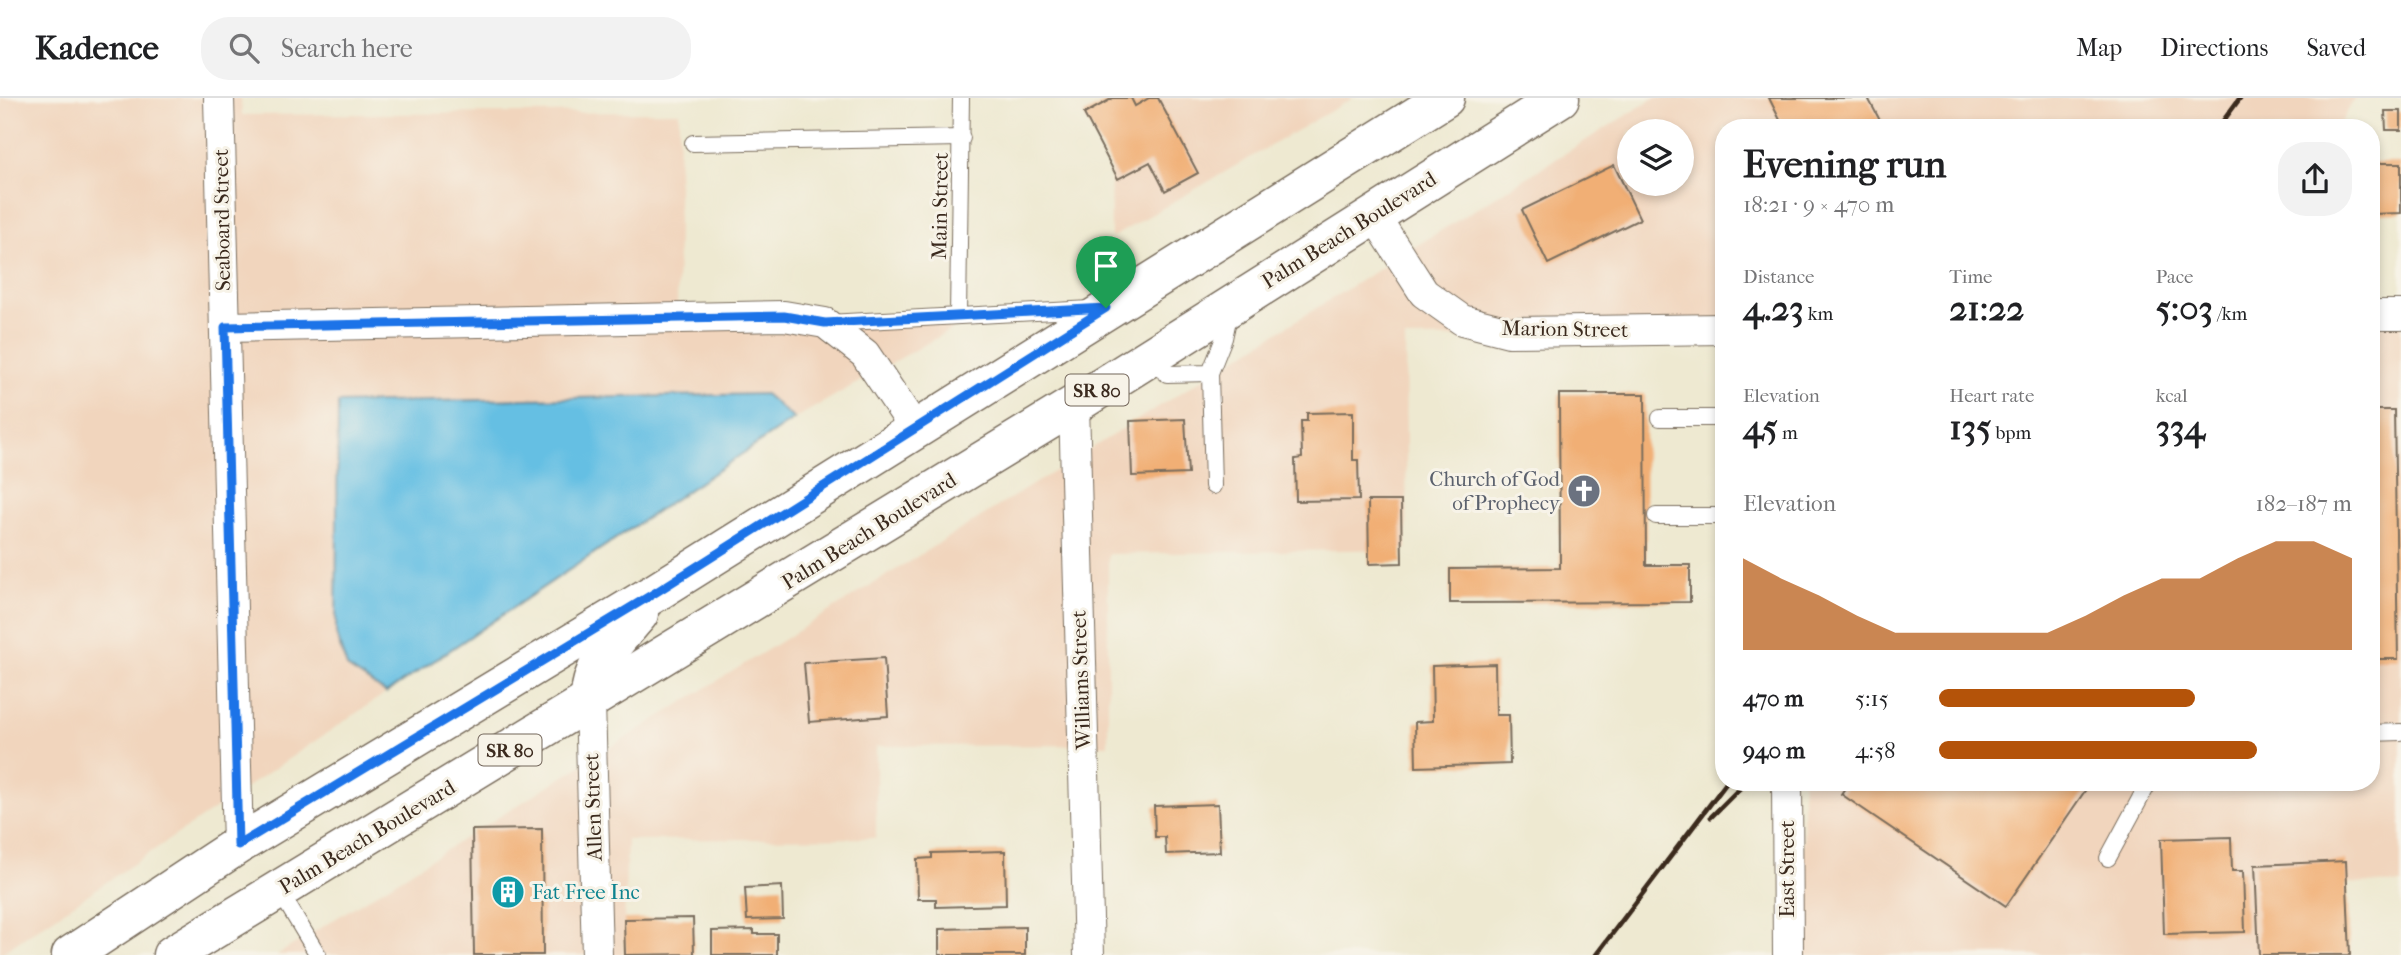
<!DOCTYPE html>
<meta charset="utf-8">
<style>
body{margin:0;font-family:"IM FELL French Canon",serif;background:#f2f2f2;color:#202124;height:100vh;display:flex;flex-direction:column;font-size:26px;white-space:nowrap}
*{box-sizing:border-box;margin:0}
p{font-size:23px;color:#757577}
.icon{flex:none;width:38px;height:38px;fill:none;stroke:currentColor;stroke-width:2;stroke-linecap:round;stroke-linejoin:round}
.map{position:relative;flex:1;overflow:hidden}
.drawer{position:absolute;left:1715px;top:21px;width:665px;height:672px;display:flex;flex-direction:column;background:#fff;border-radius:28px;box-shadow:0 4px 10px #0003}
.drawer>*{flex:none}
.controls{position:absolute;left:1617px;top:21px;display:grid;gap:14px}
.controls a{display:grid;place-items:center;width:77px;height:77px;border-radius:50%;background:#fff;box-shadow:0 4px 10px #0003;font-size:35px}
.pin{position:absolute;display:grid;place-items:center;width:60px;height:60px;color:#fff;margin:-72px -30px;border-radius:50% 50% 50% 0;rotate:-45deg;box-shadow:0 0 7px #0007}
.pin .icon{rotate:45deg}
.round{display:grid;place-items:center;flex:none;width:74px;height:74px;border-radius:28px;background:#f2f2f2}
.summary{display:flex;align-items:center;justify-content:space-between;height:119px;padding:0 28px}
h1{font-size:38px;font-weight:700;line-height:52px}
.stats{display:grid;grid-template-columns:repeat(3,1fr);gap:10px;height:119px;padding:7px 28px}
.stats div{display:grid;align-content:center}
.stats b{font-size:35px;font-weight:700}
.stats small{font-size:19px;font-weight:400}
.stats p{font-size:19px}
.chart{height:196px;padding:14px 28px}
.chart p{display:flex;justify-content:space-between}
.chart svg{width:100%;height:126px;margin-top:7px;fill:#b45309;opacity:.7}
ul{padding:0 28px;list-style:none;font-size:23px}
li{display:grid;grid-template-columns:112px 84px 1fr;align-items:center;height:52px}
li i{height:18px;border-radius:9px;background:#b45309}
header{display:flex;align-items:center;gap:42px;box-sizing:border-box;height:98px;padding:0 35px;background:#fff;border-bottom:2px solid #e0e0e0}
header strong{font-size:33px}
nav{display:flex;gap:38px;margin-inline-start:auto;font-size:24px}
.search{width:490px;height:63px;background:#f2f2f2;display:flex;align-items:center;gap:18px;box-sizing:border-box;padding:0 24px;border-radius:28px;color:#757577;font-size:26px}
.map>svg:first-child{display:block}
</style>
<header>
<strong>Kadence</strong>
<div class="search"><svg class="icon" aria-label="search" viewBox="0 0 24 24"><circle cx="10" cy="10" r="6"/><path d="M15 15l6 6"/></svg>Search here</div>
<nav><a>Map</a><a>Directions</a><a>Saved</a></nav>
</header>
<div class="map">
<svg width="2401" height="857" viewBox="0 0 2401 857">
<rect width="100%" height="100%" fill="#f7f3e8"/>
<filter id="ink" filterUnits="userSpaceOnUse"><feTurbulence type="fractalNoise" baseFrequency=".0143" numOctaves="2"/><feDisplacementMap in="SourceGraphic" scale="14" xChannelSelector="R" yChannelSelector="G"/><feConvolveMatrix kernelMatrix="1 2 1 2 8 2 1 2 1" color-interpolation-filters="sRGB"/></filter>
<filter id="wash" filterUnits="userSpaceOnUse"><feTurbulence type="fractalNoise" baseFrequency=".00686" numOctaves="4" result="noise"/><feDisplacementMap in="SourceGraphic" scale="28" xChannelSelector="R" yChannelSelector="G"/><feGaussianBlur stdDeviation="1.57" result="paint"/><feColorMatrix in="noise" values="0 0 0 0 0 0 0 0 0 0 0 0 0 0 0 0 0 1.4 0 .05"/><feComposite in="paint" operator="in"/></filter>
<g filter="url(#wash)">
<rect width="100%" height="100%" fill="#eee9d1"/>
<!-- built -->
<g fill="#f1d5bd" fill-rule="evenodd">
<path d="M0,0H241L242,17L679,14L677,222L971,220L794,321L764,296L347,569L386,595L0,856Z"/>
<path d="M1110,0H1353L1111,140Z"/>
<path d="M1654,0H2355L2338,30H1724V237L1405,240L1407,451L1108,456V647L876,648V740L627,742L623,857H277ZM1629,33H1682V86H1629Z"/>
<path d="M2371,214H2401V786L2262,784L2263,857H1804L1803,684H2371Z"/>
</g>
<!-- water -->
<path fill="#65bfe3" stroke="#507480" stroke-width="2" d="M765,296L794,321L386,595L347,569L336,536L338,305Z"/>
<g id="blocks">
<!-- building -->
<g fill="#f1af74">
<path d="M1113,0H1131L1135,8L1149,0H1158L1198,75L1165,93L1150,64L1118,81L1084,16Z"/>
<path d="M1769,0H1868L1884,30H1784Z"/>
<path d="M2385,13H2401V32H2386Z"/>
<path d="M2371,65H2401V115L2371,116Z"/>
<path d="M1614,67L1640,121L1548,166L1522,112Z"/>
<path d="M1559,296H1645L1646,467H1690V504L1450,505V471L1560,470Z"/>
<path d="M2371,312H2394L2398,561H2371Z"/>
<path d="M1353,314V362H1358L1359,402L1296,403L1295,361L1302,360L1301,323H1307V315Z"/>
<path d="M1185,321L1188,376L1132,378L1130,323Z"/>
<path d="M1368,403H1401L1402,465L1369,466Z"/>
<path d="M884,560L888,618L809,624L804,565Z"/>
<path d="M1495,566L1496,617H1509L1510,666L1416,669L1415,624L1433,623L1432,568Z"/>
<path d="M1849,684H2091L2006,808L1841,696Z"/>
<path d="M1218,706L1220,754L1166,756L1165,739H1155L1154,708Z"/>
<path d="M542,731L543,857H474L472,732Z"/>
<path d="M2231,739L2232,773H2243L2245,834L2164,836L2161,741Z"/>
<path d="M1005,753L1006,807L936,809V801H918L917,761L932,760V755Z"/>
<path d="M2346,763L2350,857H2259L2255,767Z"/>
<path d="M782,788L783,821L747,822L745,790Z"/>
<path d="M693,820L694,856L625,857L624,821Z"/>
<path d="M1025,829V857H939V831Z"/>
<path d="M754,832V836H777V857H712V833Z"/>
</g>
</g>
</g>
<g filter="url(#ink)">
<use href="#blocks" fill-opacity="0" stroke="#7a6d5d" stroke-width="2"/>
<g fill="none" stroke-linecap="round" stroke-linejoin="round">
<defs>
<g id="service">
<path d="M693,45L962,40"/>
<path d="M958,218L961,0"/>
<path d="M828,225L1092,211"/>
<path d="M1147,260L1167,276L1210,275L1224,240L1230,213"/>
<path d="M1210,275L1213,388"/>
<path d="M1660,320H1724"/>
<path d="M1656,418H1724"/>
<path d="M2371,635L2401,634"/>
<path d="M2108,760L2149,684"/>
<path d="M279,792L318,857"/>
</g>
<g id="minor">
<path d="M219,0L238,747"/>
<path d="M1374,117L1424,195L1462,222L1509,234L1724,231"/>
<path d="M2371,217H2401"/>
<path d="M225,229L784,218L825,225L865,256L916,332"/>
<path d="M1074,307L1089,857"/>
<path d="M590,604L597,857"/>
<path d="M1787,684L1788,857"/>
</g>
<g id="primary">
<path d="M590,604C589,567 616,543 639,516"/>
<path d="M71,857L238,747L658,493L1445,0"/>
<path d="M172,857L1074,307L1560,0"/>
</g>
</defs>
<!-- service casing -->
<use href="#service" stroke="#7a6d5d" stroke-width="18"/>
<!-- minor casing -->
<use href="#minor" stroke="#7a6d5d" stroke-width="32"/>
<!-- primary casing -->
<use href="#primary" stroke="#7a6d5d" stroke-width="41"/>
<!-- service -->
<use href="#service" stroke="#fff" stroke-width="16"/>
<!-- minor -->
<use href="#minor" stroke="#fff" stroke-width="30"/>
<!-- primary -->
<use href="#primary" stroke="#fff" stroke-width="38"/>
<!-- rail -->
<g stroke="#3b2a1e" stroke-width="5">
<path d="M2218,30L2240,0"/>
<path d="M1711,719L1746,684"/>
<path d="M1596,857L1727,684"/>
</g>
</g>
</g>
<g fill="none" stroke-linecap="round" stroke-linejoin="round" filter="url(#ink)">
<defs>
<path id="route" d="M1106,210L658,493L238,747L225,229L784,218L825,225Z"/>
</defs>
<!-- route casing -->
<use href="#route" stroke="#fff" stroke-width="14"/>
<!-- route -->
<use href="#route" stroke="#1a73e8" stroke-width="9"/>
</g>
<!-- icons -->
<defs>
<symbol id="church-disc" viewBox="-11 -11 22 22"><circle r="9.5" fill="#6b7280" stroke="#f7f3e8"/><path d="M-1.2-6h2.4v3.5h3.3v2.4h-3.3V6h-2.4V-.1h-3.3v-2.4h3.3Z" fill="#fff"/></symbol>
<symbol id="building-disc" viewBox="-11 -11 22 22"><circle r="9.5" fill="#0f9aa8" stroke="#f7f3e8"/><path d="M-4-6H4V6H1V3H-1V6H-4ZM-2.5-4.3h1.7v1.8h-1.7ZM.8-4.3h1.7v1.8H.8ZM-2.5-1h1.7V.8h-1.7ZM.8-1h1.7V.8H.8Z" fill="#fff"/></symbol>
</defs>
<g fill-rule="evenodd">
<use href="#church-disc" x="1565" y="374" width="38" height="38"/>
<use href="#building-disc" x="489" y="775" width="38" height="38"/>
</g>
<g text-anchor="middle" stroke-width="6" stroke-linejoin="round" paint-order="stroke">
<!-- shield labels -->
<g fill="#f7f3e8" stroke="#73665b" stroke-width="2">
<rect x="1065.5" y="276.5" width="63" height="31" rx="5"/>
<rect x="478.5" y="636.5" width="63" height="31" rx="5"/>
</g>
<g font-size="19" font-weight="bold" fill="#3b2a1e">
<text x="1097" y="299">SR 80</text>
<text x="510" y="659">SR 80</text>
</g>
<!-- street labels -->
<g font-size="21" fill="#3b2a1e" stroke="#f7f3e8">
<text transform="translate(940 108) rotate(-89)" y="7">Main Street</text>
<text transform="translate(222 122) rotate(-91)" y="7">Seaboard Street</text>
<text transform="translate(1349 132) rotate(-32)" y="7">Palm Beach Boulevard</text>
<text transform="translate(1565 231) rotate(1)" y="7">Marion Street</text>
<text transform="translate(869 433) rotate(-32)" y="7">Palm Beach Boulevard</text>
<text transform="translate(1081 582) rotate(-92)" y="7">Williams Street</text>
<text transform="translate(593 709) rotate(-92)" y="7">Allen Street</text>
<text transform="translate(367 739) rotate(-31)" y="7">Palm Beach Boulevard</text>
<text transform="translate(1787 771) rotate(-90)" y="7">East Street</text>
</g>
<!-- worship labels -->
<g font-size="21" fill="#5b616d" stroke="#f7f3e8" text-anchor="end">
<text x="1560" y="388">Church of God<tspan x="1560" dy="24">of Prophecy</tspan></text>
</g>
<!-- culture labels -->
<g font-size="21" fill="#0d838f" stroke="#f7f3e8" text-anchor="start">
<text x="532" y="801">Fat Free Inc</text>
</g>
</g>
</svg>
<div class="controls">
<a><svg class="icon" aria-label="layers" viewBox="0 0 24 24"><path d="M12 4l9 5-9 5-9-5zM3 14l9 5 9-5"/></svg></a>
</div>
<div class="pin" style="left:1106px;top:210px;background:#1e9e55"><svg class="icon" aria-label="arrive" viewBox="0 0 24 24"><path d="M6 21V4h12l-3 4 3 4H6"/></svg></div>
<section class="drawer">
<div class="summary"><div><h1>Evening run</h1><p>18:21 · 9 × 470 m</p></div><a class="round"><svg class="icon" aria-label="share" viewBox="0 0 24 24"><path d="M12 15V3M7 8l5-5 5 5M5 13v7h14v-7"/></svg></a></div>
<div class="stats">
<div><p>Distance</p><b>4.23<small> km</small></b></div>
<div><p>Time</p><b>21:22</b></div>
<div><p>Pace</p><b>5:03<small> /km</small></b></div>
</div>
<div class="stats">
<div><p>Elevation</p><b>45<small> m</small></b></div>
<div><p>Heart rate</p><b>135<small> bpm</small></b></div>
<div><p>kcal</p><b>334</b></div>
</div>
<div class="chart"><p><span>Elevation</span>182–187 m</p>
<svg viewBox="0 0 160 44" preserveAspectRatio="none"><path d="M0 44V12L10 19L20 25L30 32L40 38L50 38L60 38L70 38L80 38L90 32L100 25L110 19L120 19L130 12L140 6L150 6L160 12V44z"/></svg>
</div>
<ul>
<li><b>470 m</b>5:15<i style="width:62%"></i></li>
<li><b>940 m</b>4:58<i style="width:77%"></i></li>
</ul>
</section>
</div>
